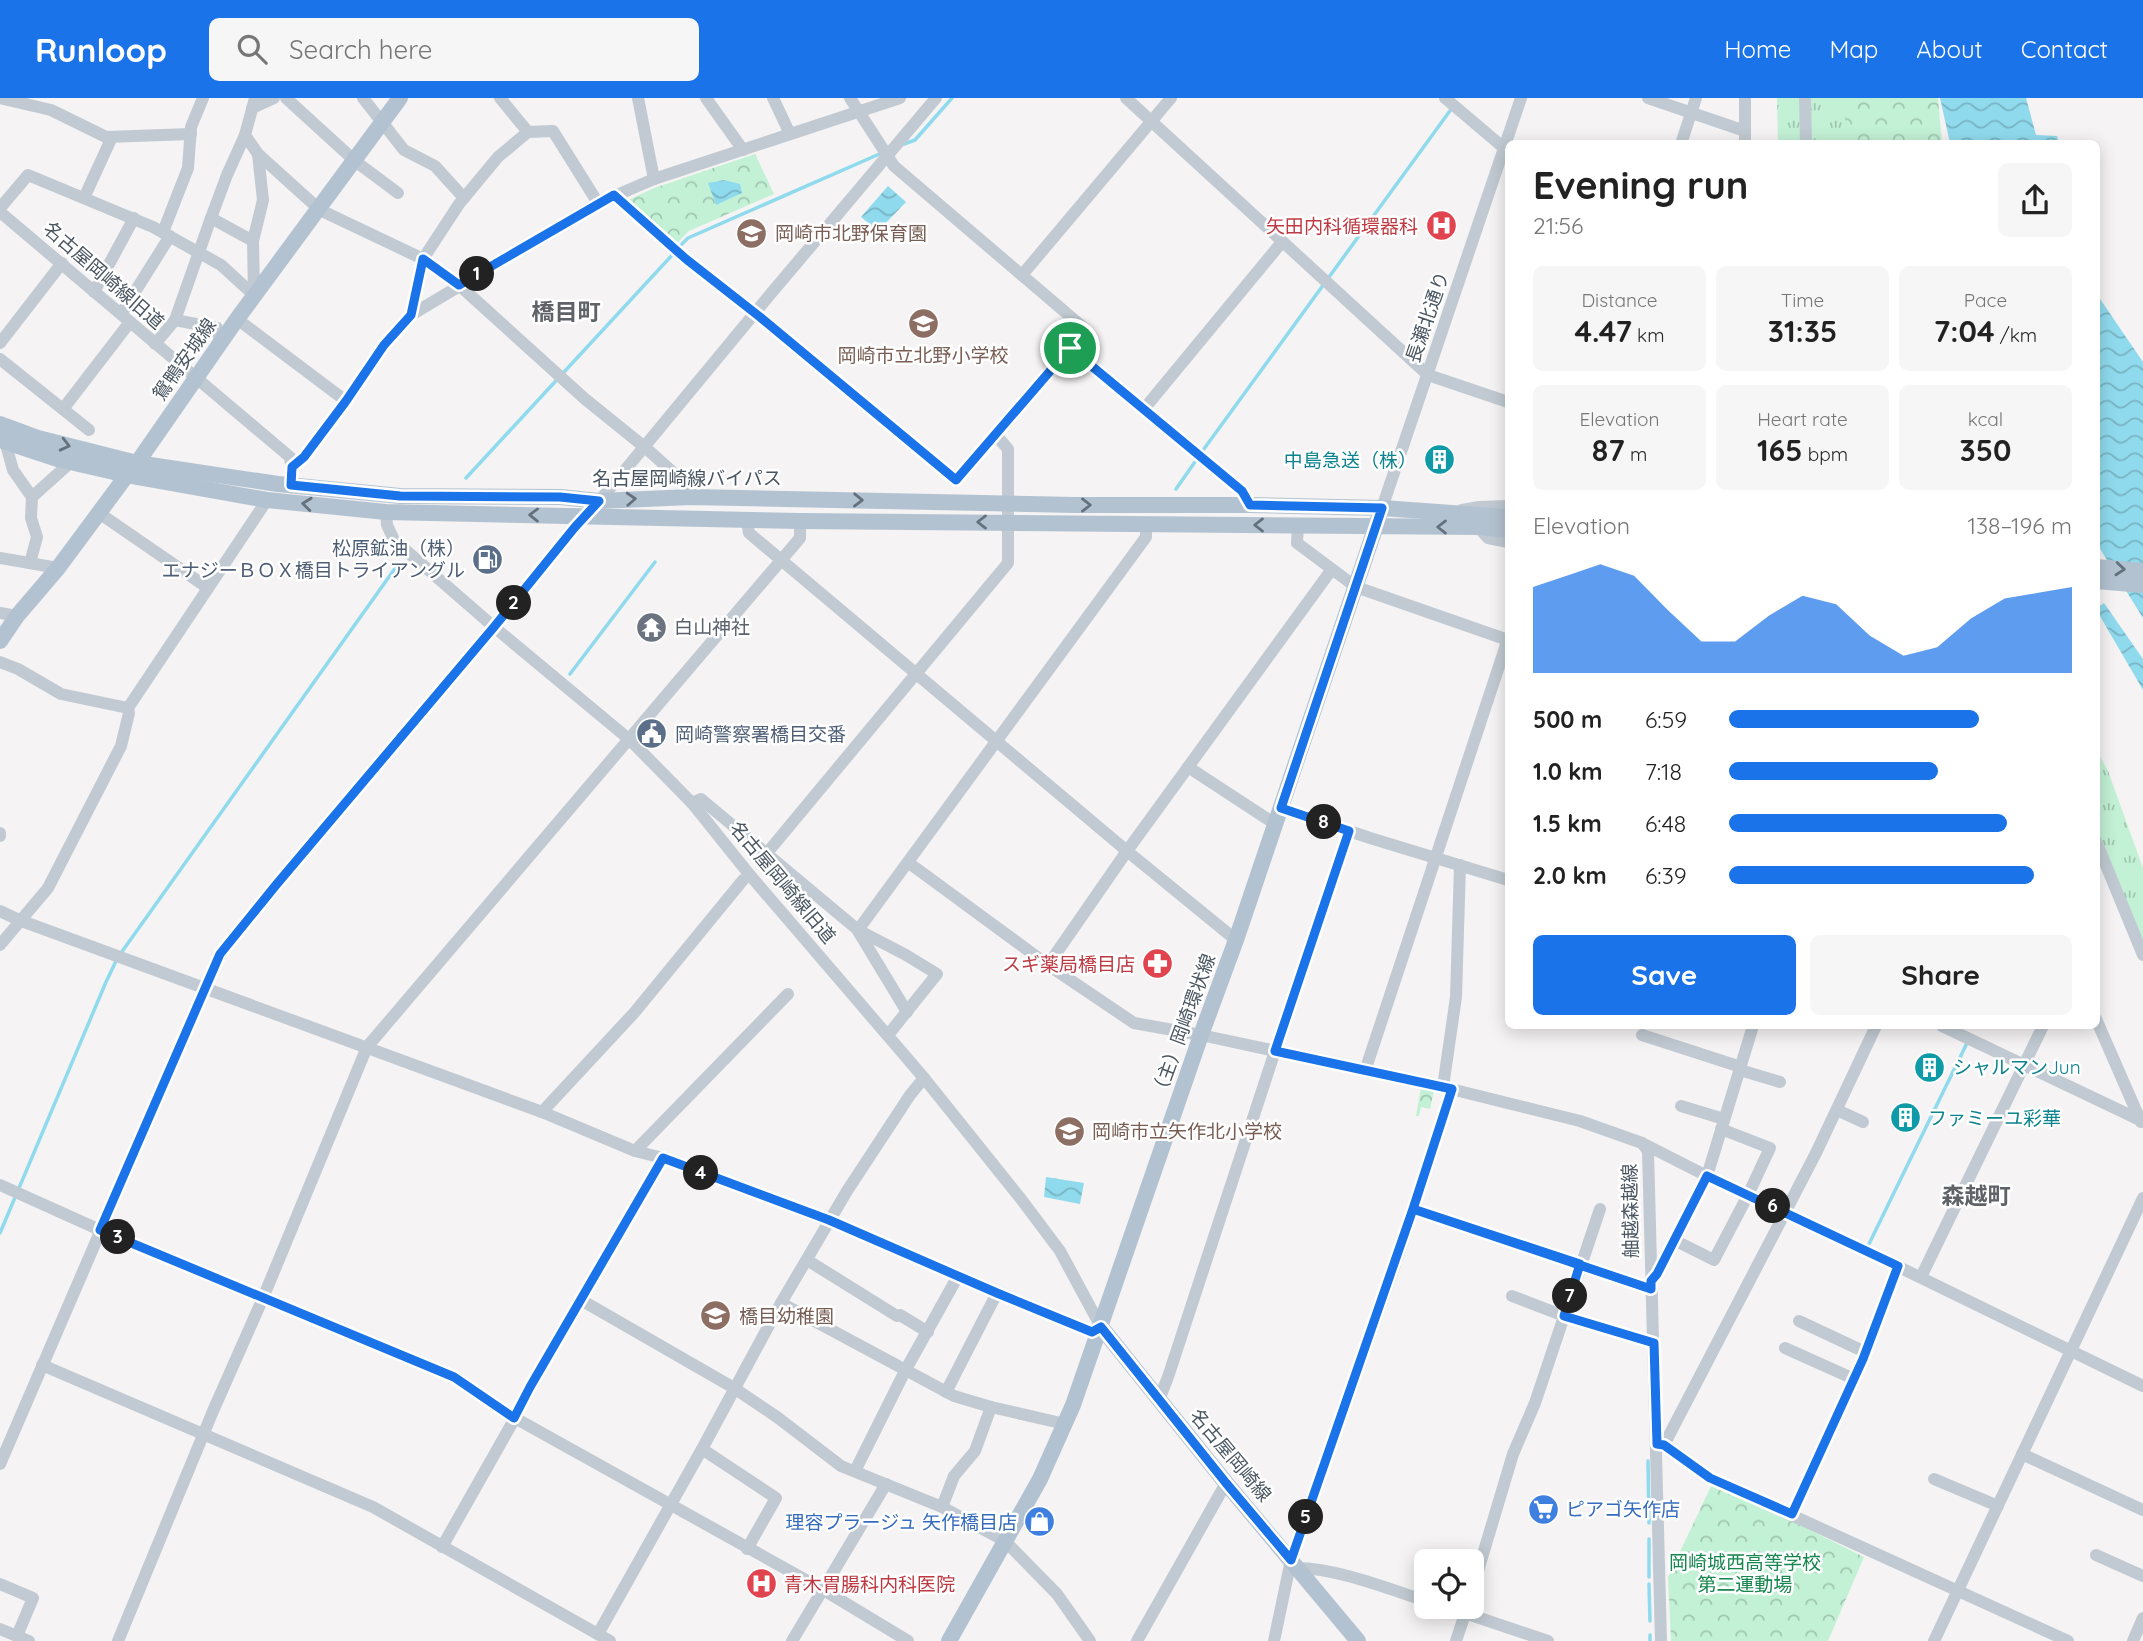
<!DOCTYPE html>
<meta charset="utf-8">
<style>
body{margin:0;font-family:Quicksand,"Noto Sans JP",sans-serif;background:#f6f6f6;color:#222;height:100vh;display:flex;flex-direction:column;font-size:26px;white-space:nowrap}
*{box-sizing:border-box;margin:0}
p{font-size:23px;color:#767676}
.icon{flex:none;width:38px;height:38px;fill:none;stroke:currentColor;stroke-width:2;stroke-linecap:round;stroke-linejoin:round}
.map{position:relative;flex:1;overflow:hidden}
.side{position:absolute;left:1505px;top:42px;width:595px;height:889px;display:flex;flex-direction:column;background:#fff;border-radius:10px;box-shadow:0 4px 18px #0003}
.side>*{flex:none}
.fabs{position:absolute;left:1414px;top:1451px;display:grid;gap:14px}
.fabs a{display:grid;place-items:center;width:70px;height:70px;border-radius:10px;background:#fff;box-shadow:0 4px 18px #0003;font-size:35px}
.pin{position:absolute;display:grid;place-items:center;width:60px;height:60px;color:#fff;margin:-30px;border:4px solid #fff;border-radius:50%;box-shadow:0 2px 7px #0007}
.km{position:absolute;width:35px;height:35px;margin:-18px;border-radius:50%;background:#222;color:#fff;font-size:19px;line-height:35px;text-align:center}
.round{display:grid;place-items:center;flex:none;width:74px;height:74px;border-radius:10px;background:#f6f6f6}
.summary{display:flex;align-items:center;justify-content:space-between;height:119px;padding:0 28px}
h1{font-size:38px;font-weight:800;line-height:52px}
.stats{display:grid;grid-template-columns:repeat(3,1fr);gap:10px;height:119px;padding:7px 28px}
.stats div{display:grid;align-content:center;border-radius:10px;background:#f6f6f6;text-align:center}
.stats b{font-size:30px;font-weight:800}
.stats small{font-size:19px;font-weight:400}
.stats p{font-size:19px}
.chart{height:196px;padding:14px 28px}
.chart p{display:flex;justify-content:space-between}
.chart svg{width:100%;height:126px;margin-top:7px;fill:#1a73e8;opacity:.7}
.cta{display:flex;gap:14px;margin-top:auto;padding:14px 28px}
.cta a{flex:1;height:80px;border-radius:10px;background:#1a73e8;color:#fff;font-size:28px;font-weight:800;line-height:80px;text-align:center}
.cta a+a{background:#f6f6f6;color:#222}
ul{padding:0 28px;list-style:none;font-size:23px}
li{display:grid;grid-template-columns:112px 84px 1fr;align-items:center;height:52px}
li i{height:18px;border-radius:9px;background:#1a73e8}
header{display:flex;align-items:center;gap:42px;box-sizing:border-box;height:98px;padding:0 35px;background:#1a73e8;color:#fff}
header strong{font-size:33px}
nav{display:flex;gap:38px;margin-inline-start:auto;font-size:24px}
.search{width:490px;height:63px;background:#f6f6f6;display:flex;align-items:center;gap:18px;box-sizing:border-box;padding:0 24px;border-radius:10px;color:#767676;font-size:26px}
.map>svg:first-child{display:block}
</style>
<header>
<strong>Runloop</strong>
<div class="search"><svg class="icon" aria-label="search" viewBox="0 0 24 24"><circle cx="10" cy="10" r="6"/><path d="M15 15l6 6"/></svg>Search here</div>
<nav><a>Home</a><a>Map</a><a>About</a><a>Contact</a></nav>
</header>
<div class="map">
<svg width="2143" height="1543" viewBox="0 0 2143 1543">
<defs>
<pattern id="grass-tufts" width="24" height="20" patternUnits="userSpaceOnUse" patternTransform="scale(1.75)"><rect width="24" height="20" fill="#c3f1d5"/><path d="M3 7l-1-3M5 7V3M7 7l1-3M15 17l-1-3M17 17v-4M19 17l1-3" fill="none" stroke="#a0c6b0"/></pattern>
<pattern id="forest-crowns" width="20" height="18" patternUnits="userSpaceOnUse" patternTransform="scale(1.75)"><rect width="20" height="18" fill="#c3f1d5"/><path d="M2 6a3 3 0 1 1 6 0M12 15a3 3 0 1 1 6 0" fill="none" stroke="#a0c6b0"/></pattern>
<pattern id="water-waves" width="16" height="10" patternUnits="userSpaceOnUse" patternTransform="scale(1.75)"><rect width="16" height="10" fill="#90daee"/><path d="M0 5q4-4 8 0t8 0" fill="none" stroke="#78b4c4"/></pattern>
</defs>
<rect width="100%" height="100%" fill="#f5f3f3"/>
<!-- grass -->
<g fill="url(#grass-tufts)">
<path d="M1777,0H1845V45H1778Z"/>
<path d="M2096,651L2108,673L2143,770V850L2097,735Z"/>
</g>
<!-- forest -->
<g fill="url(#forest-crowns)">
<path d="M1845,0H1938L1942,45H1845Z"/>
<path d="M755,56L774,96L689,133L674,148L622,105L654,90Z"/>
<path d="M1421,989L1434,992L1430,1011L1421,1009L1419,1018H1416Z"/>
<path d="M1713,1384L1864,1459L1828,1543H1671L1668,1479Z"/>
</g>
<!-- water -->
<g fill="url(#water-waves)">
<path d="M1940,0H2026L2036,37L2057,38L2059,45H1950Z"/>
<path d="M724,82L740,86L742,95L716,107L708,85Z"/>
<path d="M888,88L906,104L878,133L861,119Z"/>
<path d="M2096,195L2143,264V520L2097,446Z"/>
<path d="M2104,505L2143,561V592L2097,513V510Z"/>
<path d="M1046,1079L1084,1085L1080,1106L1044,1099Z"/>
</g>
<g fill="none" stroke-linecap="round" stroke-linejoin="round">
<!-- stream -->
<g stroke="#90daee" stroke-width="3.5">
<path d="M904,46L915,42L952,0"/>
<path d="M679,149L688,140L884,54"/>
<path d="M1201,355L1452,10"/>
<path d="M466,380L674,155"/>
<path d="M1176,391L1197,361"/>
<path d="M570,576L655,464"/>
<path d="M121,855L396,469"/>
<path d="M0,1135L106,884L117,861"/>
<path d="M1867,1150L1968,943"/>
<path d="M1648,1363L1649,1425"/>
<path d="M1649,1441V1479"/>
<path d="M1649,1486L1650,1523"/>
<path d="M1650,1537V1543"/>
</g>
<!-- minor -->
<g stroke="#c1cad2" stroke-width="12">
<path d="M0,0L51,12L106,39L191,36"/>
<path d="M255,0L245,37L258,56L320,112L423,161L459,187L585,301L647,351L688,388L691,399"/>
<path d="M286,0L355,63L398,95"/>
<path d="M363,0L404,52L435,68L464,100"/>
<path d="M638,0L654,81"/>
<path d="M706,0L743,52"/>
<path d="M773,0L790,36"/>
<path d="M1126,0L1428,277L1508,304"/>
<path d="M1445,0L1504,50L1508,52"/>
<path d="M1648,0L1745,33"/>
<path d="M1745,0V46"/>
<path d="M1805,0L1806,46"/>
<path d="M252,10L274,0"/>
<path d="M528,34L553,33L598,105"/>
<path d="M245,37L227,77L211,120L253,143"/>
<path d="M1681,46L1696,0"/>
<path d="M614,98L686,161L760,219L956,382L1085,231L894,68L850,0"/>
<path d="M84,100L112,39"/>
<path d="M0,110L28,77L153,129L221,167L254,197"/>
<path d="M0,114L290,359L292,374L291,387"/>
<path d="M163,134L188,70L191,29L203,0"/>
<path d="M1022,177L1171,0"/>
<path d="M94,194L134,120"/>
<path d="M254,197L253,143L263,102L258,56"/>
<path d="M121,216L170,138"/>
<path d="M411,217L423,161L459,106L498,59L528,34L500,0"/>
<path d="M237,221L346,303"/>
<path d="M175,222L217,230L220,245"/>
<path d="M0,245L62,165"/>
<path d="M155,246L175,222L211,120"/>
<path d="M1070,250L1242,393L1250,407"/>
<path d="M0,261L89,332"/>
<path d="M63,311L130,224"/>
<path d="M1144,311L1282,144"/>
<path d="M5,343L13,372L32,399L31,420L37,439L30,465"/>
<path d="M292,369L304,359L346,303L384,247L411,217L598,105L654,81L900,0"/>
<path d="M32,399L71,364"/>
<path d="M1382,410L1521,0"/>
<path d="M1462,412L1479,409L1508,408"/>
<path d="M99,415L208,490"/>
<path d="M747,422L749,435L1127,753L1236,842"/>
<path d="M1298,427L1297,445L1356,489L1508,542"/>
<path d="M1478,429L1488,440L1508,444"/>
<path d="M0,460L58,470"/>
<path d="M0,515L17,518"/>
<path d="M0,564L18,571L61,596L128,610"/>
<path d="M1188,669L1275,726"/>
<path d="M692,705L701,701L858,832L906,857L937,876L888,937"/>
<path d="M1281,710L1370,740L1508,782"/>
<path d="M0,735V738"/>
<path d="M2096,743L2143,857"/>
<path d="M767,755L1008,465V351L995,336"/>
<path d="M909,765L1048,867L1134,925L1201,937L1443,989L1580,1023L1642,1045L1707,1078L1866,1153L2143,1288"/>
<path d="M0,813L19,822L542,1014L635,1053L663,1060L829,1123L1092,1234L1101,1229L1060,1153L1021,1101L924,980L749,776L692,705L630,642L494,529L394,442L387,427L386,414"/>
<path d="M858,832L1146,439V426"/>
<path d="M858,833L907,914"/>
<path d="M0,847L48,790L121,648L129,615L128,610L267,402"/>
<path d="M1048,867L1127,753L1332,471"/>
<path d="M2096,921L2141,1024"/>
<path d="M1942,928L2140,1022"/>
<path d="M1642,937L1741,969"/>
<path d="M1740,972L1780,984"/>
<path d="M1365,973L1508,541"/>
<path d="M1443,989L1456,899L1460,767"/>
<path d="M1681,1008L1724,1021"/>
<path d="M1837,1012L1863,1024"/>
<path d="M542,1014L634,915L743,782"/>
<path d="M1642,1045L1648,1053L1661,1543"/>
<path d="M635,1053L788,896"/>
<path d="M0,1087L100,1132L454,1279L515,1320L822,1491L908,1543"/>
<path d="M1413,1111L1651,1191"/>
<path d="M1674,1142L1714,1162L1748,1097L1770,1050L1721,1031"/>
<path d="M807,1162L897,1218L900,1217L928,1234"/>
<path d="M1921,1179L2043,928"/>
<path d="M1652,1183L1657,1176L1707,1078L1753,928"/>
<path d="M1512,1198L1564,1218L1654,1245"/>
<path d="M581,1202L734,1290L777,1319L841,1368L942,1409L1005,1443L1057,1496L1090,1543"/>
<path d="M781,1205L954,1298L991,1309L1065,1326"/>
<path d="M1799,1223L1865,1254"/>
<path d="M1785,1250L1854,1281"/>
<path d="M42,1267L373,1409L610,1543"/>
<path d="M946,1294L997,1195"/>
<path d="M1159,1302L1168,1279L1275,953L1349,733"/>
<path d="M1657,1346L1664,1347L1710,1380L2068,1543"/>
<path d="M1664,1347L1816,1055L1876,928"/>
<path d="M702,1351L776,1400L747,1451"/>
<path d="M2022,1356L2143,1412"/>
<path d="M0,1366L220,856C336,712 459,573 575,429L587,418L768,199L936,0"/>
<path d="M855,1373L905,1273L958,1178"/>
<path d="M1934,1381L1998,1408"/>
<path d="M942,1409L954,1378L975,1353L991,1309"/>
<path d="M1792,1416L1863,1261L1898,1168"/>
<path d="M442,1449L515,1320L530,1289L663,1060"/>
<path d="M2096,1457L2143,1478"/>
<path d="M1297,1470C1336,1470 1389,1491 1426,1503"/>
<path d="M0,1486L33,1500L17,1538"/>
<path d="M1472,1493L1513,1356L1535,1305L1600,1111"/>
<path d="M1444,1508L1548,1543"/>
<path d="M0,1531L29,1543"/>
<path d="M598,1536L702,1351L781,1205L847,1093L910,997L924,980"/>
<path d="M118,1543L213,1313L263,1200L367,949L800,440V423"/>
<path d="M792,1543L886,1386"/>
<path d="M1137,1543L1226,1385"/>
<path d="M1274,1543L1291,1462L1400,1152L1452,991"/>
<path d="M1456,1543L1467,1510"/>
<path d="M1934,1543L2143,1100"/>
<path d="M2133,1543L2143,1520"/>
</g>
<!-- major -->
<g stroke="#b3c2d1" stroke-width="16">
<path d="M0,326L38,340L137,365L278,386L400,398L560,399L599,403L691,399L1075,407H1250L1382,410L1508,419"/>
<path d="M0,342L57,361L127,377L267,402L386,414L800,423L1478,429L1508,432"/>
<path d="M2096,469L2143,473"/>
<path d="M2096,483L2143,487"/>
<path d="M0,543L17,518L58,470L127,377L137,365L237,221L400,0"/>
<path d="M1101,1229L1226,1385L1358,1543"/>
<path d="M949,1543L1040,1381L1073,1307L1201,937L1236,842L1379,419"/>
</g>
</g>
<!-- one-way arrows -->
<defs><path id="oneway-chevron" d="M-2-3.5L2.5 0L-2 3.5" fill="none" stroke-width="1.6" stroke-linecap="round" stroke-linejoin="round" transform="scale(1.75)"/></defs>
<g stroke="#64717d">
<use href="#oneway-chevron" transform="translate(65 347) rotate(14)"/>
<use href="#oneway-chevron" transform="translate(631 401) rotate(-3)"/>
<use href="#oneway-chevron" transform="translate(858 402) rotate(1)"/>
<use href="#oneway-chevron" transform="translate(307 406) rotate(-174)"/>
<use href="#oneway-chevron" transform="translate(1086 407)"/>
<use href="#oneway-chevron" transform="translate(534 417) rotate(-179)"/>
<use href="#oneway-chevron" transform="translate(982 424) rotate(-180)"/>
<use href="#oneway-chevron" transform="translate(1259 427) rotate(-180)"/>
<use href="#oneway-chevron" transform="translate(1442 429) rotate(-180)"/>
<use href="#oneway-chevron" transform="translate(2120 471) rotate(5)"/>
</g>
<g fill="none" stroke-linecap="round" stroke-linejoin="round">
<defs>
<path id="route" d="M1070,250L956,382L760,219L686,161L614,97L459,187L423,161L411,217L384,247L346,303L304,359L292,369L291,387L400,398L560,399L599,403L575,429L494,529L276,787L220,856L100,1132L454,1279L514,1320L530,1289L663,1060L829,1122L997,1195L1092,1234L1101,1229L1226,1385L1291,1462L1413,1111L1651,1191V1183L1657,1176L1707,1078L1898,1168L1863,1261L1792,1416L1710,1380L1664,1347L1657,1346L1654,1245L1564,1218L1580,1166L1413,1111L1452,991L1275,953L1349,733L1281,710L1382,410L1250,407L1242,393L1070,250"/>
</defs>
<!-- route casing -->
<use href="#route" stroke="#fff" stroke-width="14"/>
<!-- route -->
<use href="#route" stroke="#1a73e8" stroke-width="9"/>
</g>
<!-- icons -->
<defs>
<symbol id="hospital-disc" viewBox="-11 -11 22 22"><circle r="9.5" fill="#e0444e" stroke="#fff"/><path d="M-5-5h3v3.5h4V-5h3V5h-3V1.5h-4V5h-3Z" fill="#fff"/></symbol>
<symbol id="school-disc" viewBox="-11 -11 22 22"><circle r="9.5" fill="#8d6e63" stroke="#fff"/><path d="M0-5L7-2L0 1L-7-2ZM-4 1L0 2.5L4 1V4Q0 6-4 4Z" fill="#fff"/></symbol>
<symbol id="building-disc" viewBox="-11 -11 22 22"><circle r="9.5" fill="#0f9aa8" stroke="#fff"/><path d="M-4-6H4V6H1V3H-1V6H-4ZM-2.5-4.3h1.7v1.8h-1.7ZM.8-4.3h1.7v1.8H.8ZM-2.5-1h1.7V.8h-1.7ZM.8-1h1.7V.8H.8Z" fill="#fff"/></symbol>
<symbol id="fuel-disc" viewBox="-11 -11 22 22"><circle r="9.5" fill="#5c6f8a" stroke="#fff"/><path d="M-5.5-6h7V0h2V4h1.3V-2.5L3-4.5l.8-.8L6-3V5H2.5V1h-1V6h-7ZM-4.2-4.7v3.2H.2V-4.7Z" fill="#fff"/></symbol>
<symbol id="temple-disc" viewBox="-11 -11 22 22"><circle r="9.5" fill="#6b7280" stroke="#fff"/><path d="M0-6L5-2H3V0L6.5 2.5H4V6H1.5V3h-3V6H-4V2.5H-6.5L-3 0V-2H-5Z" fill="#fff"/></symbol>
<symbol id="civic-disc" viewBox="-11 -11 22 22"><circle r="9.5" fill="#5c6f8a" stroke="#fff"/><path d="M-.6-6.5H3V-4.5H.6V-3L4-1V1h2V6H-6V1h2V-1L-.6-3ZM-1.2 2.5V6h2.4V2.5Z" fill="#fff"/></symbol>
<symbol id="pharmacy-disc" viewBox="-11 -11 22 22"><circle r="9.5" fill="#e0444e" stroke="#fff"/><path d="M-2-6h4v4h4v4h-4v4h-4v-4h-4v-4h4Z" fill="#fff"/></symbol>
<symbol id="supermarket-disc" viewBox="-11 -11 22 22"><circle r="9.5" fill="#3f7fe0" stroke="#fff"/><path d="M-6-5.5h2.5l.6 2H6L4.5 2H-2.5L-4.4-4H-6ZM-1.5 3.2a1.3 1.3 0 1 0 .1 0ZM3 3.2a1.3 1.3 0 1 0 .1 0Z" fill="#fff"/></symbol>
<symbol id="shop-disc" viewBox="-11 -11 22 22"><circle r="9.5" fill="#3f7fe0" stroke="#fff"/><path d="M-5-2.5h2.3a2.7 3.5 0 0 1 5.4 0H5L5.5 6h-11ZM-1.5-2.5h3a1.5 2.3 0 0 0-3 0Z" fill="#fff"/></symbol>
</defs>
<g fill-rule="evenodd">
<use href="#hospital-disc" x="1424" y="110" width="35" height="35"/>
<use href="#school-disc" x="734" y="118" width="35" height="35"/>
<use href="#school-disc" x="906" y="208" width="35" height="35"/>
<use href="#building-disc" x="1422" y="344" width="35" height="35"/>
<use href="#fuel-disc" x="470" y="444" width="35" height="35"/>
<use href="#temple-disc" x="634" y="512" width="35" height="35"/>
<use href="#civic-disc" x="634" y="618" width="35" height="35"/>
<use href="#pharmacy-disc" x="1140" y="848" width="35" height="35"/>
<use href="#building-disc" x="1912" y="952" width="35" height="35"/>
<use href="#building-disc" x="1888" y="1002" width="35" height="35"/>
<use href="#school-disc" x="1052" y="1016" width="35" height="35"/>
<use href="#school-disc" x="698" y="1200" width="35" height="35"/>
<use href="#supermarket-disc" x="1526" y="1394" width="35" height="35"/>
<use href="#shop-disc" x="1022" y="1406" width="35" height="35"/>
<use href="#hospital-disc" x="744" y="1468" width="35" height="35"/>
</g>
<g text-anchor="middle" stroke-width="5" stroke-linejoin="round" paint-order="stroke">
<!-- health labels -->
<g font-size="19" fill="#be3a42" stroke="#fff" text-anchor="end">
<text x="1418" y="135">矢田内科循環器科</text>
<text x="1135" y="873">スギ薬局橋目店</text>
<text x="784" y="1493" text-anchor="start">青木胃腸科内科医院</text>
</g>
<!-- education labels -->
<g font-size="19" fill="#785e54" stroke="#fff" text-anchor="start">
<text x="775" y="142">岡崎市北野保育園</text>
<text x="923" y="264" text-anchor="middle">岡崎市立北野小学校</text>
<text x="1092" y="1040">岡崎市立矢作北小学校</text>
<text x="739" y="1225">橋目幼稚園</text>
</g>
<!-- street labels -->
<g font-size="19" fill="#4a5661" stroke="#fff">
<text transform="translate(104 177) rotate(41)" y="7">名古屋岡崎線旧道</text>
<text transform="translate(1427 219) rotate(-71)" y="7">長瀬北通り</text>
<text transform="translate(184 261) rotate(-55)" y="7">鴛鴨安城線</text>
<text x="687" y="387">名古屋岡崎線バイパス</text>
<text transform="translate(783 784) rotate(50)" y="7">名古屋岡崎線旧道</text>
<text transform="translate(1183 928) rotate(-70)" y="7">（主）岡崎環状線</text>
<text transform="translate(1630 1113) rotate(-91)" y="7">舳越森越線</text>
<text transform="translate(1231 1357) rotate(50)" y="7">名古屋岡崎線</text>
</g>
<!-- culture labels -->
<g font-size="19" fill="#0d838f" stroke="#fff" text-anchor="start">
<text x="1417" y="369" text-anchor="end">中島急送（株）</text>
<text x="1953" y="976">シャルマンJun</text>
<text x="1928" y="1027">ファミーユ彩華</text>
</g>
<!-- service labels -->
<g font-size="19" fill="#4e5e75" stroke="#fff" text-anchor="end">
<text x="465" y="457">松原鉱油（株）<tspan x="465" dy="22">エナジーＢＯＸ橋目トライアングル</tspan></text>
<text x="675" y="643" text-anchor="start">岡崎警察署橋目交番</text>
</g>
<!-- worship labels -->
<g font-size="19" fill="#5b616d" stroke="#fff" text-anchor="start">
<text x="674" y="536">白山神社</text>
</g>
<!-- shop labels -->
<g font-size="19" fill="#366cbe" stroke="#fff" text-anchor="start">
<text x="1566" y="1418">ピアゴ矢作店</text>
<text x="1017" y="1431" text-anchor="end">理容プラージュ 矢作橋目店</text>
</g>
<!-- park labels -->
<g font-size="19" fill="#17864f" stroke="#fff">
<text x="1745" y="1471">岡崎城西高等学校<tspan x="1745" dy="22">第二運動場</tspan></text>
</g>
<!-- quarter labels -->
<g font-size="23" font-weight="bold" fill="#5f6368" stroke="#fff">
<text x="566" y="222">橋目町</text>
<text x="1976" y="1106">森越町</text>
</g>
</g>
</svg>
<div class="fabs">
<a><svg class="icon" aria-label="locate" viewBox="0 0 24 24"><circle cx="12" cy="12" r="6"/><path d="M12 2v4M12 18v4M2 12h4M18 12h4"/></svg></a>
</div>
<div class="pin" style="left:1070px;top:250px;background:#1e9e55"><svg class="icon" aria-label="arrive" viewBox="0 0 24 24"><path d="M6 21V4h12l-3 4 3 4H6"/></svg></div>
<b class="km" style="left:477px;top:176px">1</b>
<b class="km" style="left:514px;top:505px">2</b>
<b class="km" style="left:118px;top:1139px">3</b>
<b class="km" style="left:701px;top:1075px">4</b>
<b class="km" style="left:1306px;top:1419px">5</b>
<b class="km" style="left:1773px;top:1108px">6</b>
<b class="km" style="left:1570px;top:1198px">7</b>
<b class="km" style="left:1324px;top:724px">8</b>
<section class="side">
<div class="summary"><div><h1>Evening run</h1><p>21:56</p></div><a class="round"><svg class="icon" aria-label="share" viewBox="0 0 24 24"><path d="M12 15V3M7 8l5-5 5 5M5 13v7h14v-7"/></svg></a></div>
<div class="stats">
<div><p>Distance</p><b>4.47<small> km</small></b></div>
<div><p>Time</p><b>31:35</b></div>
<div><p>Pace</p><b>7:04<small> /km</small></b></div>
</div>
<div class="stats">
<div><p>Elevation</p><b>87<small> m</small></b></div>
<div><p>Heart rate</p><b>165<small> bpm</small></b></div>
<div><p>kcal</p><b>350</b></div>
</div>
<div class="chart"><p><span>Elevation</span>138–196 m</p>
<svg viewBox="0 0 160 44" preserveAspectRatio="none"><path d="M0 44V14L10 10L20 6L30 10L40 22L50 33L60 33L70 24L80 17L90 20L100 31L110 38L120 35L130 25L140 18L150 16L160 14V44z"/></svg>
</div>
<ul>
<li><b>500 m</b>6:59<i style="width:73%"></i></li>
<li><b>1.0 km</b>7:18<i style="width:61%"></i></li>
<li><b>1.5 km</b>6:48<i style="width:81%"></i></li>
<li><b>2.0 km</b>6:39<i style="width:89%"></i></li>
</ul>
<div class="cta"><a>Save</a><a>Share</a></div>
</section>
</div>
